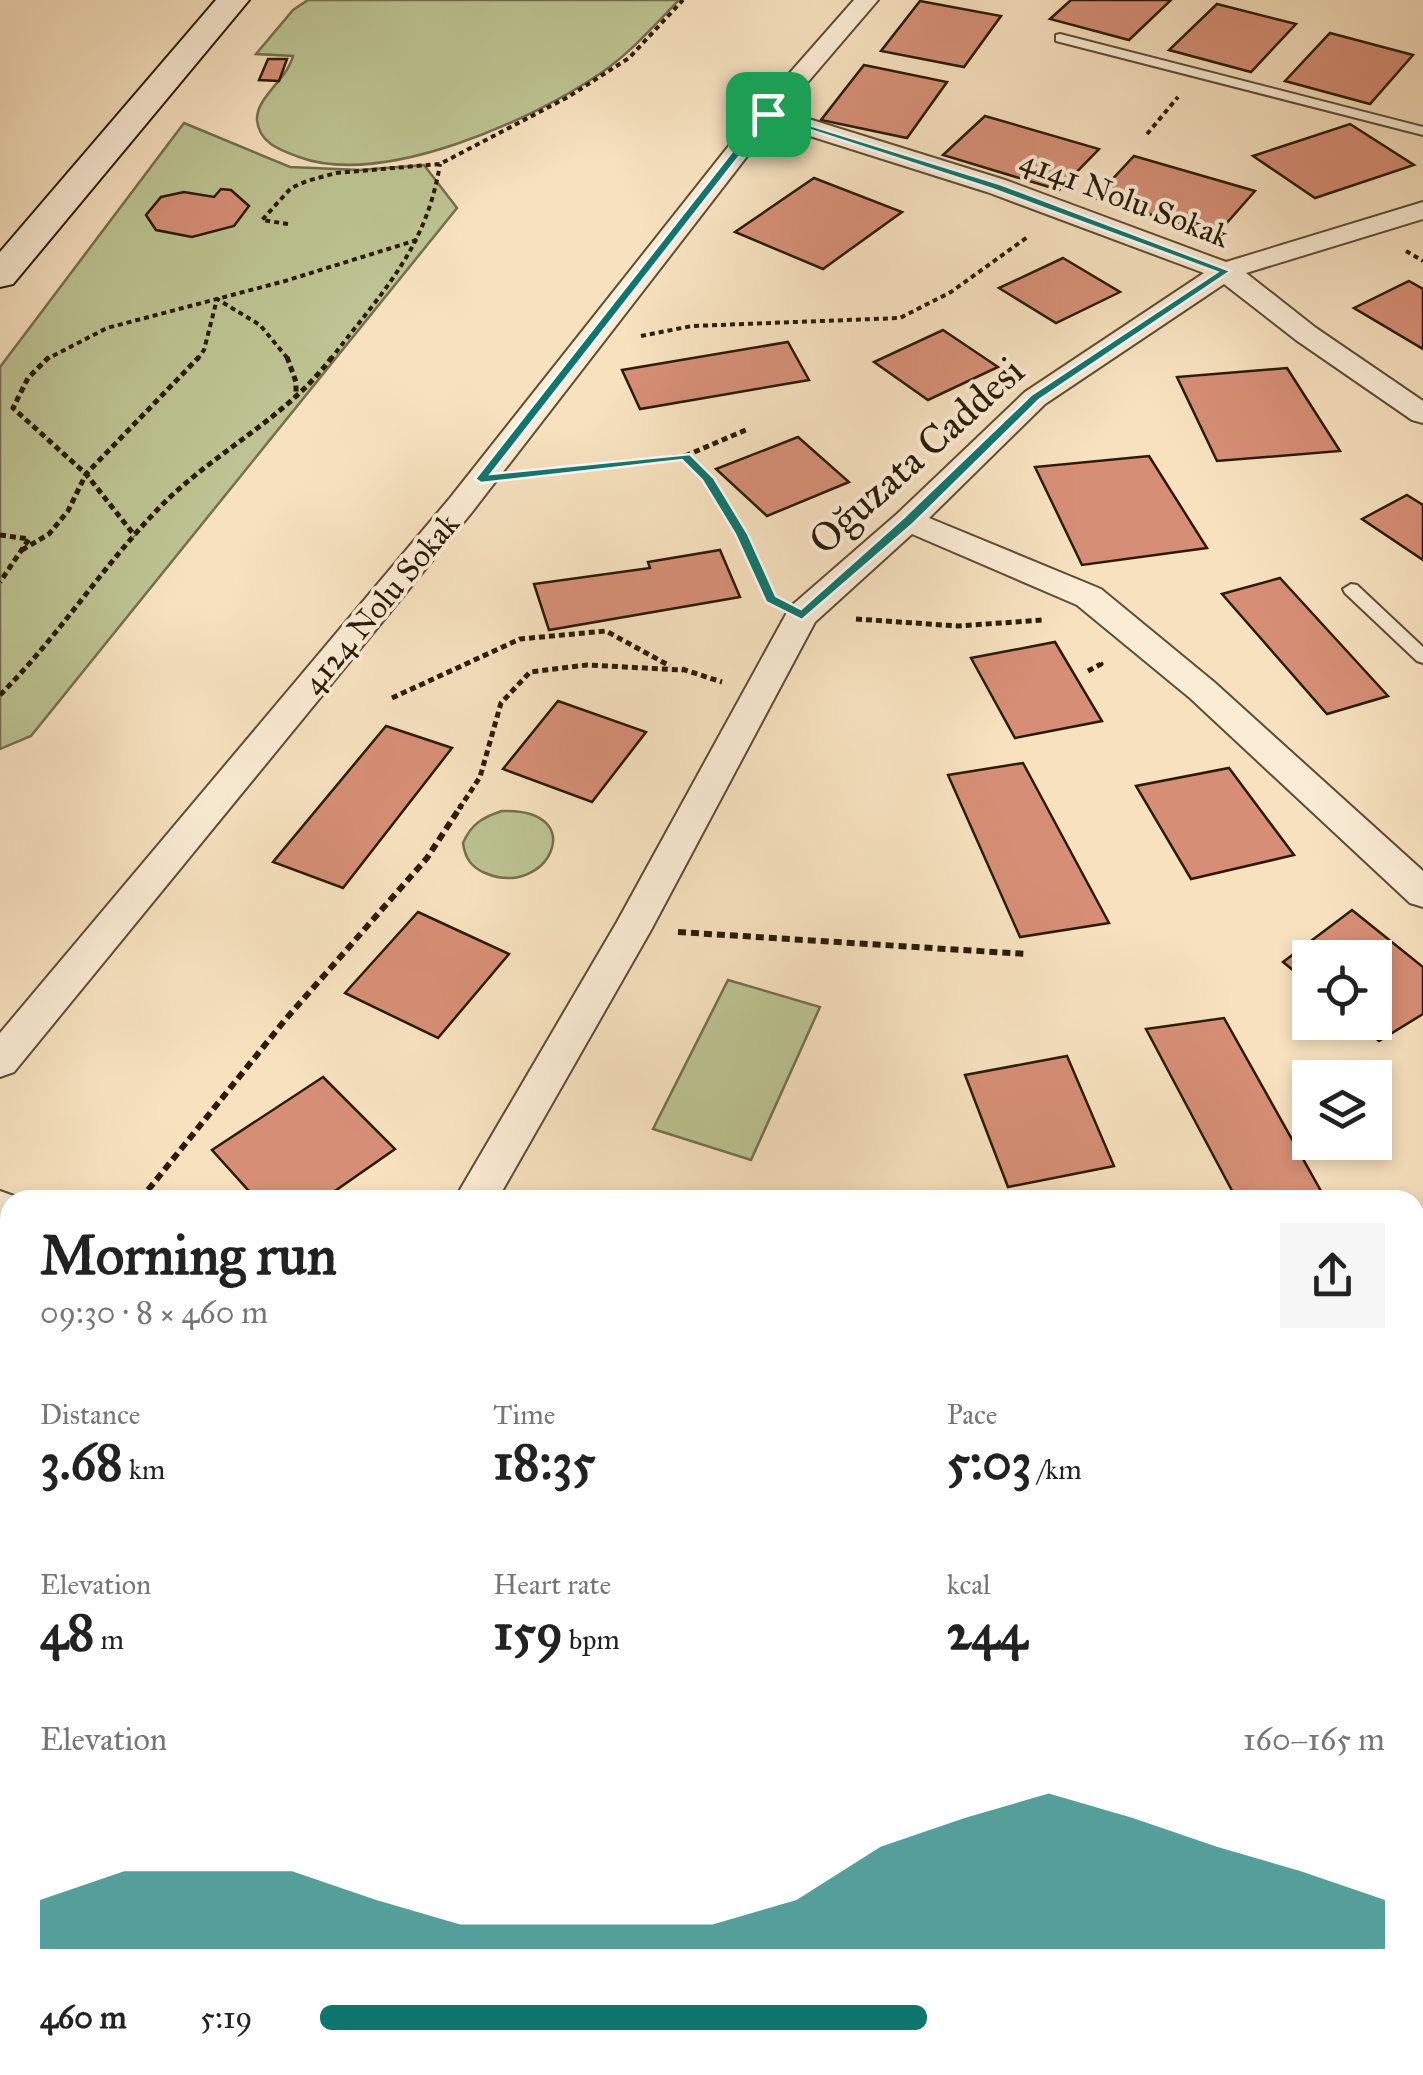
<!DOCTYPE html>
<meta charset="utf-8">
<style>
body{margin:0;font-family:"IM FELL Great Primer",serif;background:#f6f6f6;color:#222;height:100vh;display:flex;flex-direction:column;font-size:38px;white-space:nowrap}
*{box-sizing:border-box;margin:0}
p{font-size:32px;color:#767676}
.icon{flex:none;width:55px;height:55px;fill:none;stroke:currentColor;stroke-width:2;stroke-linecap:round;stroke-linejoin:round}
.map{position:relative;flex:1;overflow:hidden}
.details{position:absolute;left:0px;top:1190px;width:1425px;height:885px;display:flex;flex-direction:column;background:#fff;border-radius:30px 30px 0 0;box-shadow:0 5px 15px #0003}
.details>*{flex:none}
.controls{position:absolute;left:1292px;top:940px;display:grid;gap:20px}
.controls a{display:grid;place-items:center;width:100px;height:100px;border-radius:0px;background:#fff;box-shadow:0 5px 15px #0003;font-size:50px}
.pin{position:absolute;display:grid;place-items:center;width:85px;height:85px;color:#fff;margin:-42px;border-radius:20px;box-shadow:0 5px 15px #0006}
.round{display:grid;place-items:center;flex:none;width:105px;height:105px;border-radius:0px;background:#f6f6f6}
.overview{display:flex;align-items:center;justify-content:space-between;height:170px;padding:0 40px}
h1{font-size:55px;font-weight:700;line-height:75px}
.metrics{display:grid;grid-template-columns:repeat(3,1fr);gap:15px;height:170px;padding:10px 40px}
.metrics div{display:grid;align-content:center}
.metrics b{font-size:50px;font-weight:700}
.metrics small{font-size:28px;font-weight:400}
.metrics p{font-size:28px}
.chart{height:280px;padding:20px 40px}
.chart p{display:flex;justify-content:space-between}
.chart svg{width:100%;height:180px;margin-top:10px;fill:#0f766e;opacity:.7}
ul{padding:0 40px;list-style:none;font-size:32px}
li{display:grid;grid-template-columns:160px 120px 1fr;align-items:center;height:75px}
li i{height:25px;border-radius:12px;background:#0f766e}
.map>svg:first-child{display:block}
</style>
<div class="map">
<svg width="1423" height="2075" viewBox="0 0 1423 2075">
<rect width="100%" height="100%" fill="#f7e1bf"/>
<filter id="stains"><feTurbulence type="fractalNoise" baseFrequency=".002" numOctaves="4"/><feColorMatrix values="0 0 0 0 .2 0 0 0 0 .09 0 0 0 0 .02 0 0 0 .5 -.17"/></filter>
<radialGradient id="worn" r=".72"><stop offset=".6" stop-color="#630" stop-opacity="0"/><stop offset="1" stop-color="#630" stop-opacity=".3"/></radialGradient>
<!-- green -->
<g fill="#bdc392" stroke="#746f4e" stroke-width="2.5">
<path d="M308,0H679C654,26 630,53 601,73C533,120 382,188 299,157C280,150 259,143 257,120C256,97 287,80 293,56L256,54L293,10Z"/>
<path d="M184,123L290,167L360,170L424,165L457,208L31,736L0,749V367Z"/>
<path d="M502,811C592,808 548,900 485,873C471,867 465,858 463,843C471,824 483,817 502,811Z"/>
<path d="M728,980L820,1007L751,1160L653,1129Z"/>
</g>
<!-- building -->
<g fill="#d68f76" stroke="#2a1b09" stroke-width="2.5">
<path d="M1071,0H1171L1129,40L1050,19Z"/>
<path d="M920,1L1001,16L964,67L881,51Z"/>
<path d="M1217,4L1296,24L1251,72L1169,50Z"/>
<path d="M1330,33L1413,55L1370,104L1285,81Z"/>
<path d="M268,59H287L279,81L259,80Z"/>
<path d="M864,65L947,82L907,138L821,120Z"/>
<path d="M985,116L1099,149L1059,190L943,155Z"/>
<path d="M1350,124L1414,165L1315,198L1253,156Z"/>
<path d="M1134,156L1255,191L1217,234L1095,198Z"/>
<path d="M814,178L902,212L823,269L735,232Z"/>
<path d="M221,189L231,190L249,206L234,226L192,237L156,230L146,215L161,197L184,192L214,197Z"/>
<path d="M1063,258L1120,292L1056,323L999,288Z"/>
<path d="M1409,281L1423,289V349L1354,308Z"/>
<path d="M943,330L998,367L928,400L874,362Z"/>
<path d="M788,342L809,380L640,409L622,370Z"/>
<path d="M1287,368L1340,451L1217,461L1177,377Z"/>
<path d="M798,437L849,482L767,516L716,469Z"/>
<path d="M1149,456L1207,548L1082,565L1035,467Z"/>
<path d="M1407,495L1423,505V560L1362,519Z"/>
<path d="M720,550L740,597L549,630L534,584L650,568L648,562Z"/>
<path d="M1280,578L1388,696L1327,714L1222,594Z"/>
<path d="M1055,642L1102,721L1015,738L971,658Z"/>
<path d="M558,701L646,732L592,802L503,769Z"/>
<path d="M386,726L452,748L343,888L273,862Z"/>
<path d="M1023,763L1109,923L1020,937L948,775Z"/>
<path d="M1229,768L1294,855L1191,879L1136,786Z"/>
<path d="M1352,910L1423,967V1014L1379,1041L1356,1022H1375V958H1310V984L1283,962Z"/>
<path d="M418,912L509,954L438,1038L345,993Z"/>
<path d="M1224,1018L1326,1200H1237L1146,1029Z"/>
<path d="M1067,1056L1114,1166L1008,1187L965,1075Z"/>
<path d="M323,1077L395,1149L322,1200H257L212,1150Z"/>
</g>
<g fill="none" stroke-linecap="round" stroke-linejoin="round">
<defs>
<g id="lane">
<path d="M1060,34L1423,127V135L1056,41V35Z"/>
<path d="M1351,584L1357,585L1423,647V663L1417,661L1345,593L1343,589Z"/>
</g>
<g id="street">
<path d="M854,0H878L783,111L1005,180L1226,262L1423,202V219L1246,273L1316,328L1423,401V423L1412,420L1296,340L1224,284L1045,404L929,518L1101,589L1214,682L1423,871V907L1410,903L1190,698L1077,605L912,534L815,622L651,930L497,1200H454L617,922L790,607L897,514L1025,392L1204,273L987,192L772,124L472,512L14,1072L0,1077V1033L450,498L758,109Z"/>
<path d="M0,1191L25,1200H10V1231L0,1228Z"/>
<path d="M1423,1369V1411L1415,1412V1370Z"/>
<path d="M1415,1539L1423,1542V1609L1415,1605Z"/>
<rect x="764" y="2065" width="56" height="10"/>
</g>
<path id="secondary" d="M216,0H249L13,284L0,287V252Z"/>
</defs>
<!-- lane casing -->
<use href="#lane" stroke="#5d4c36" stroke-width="4"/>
<!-- street casing -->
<use href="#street" stroke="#5d4c36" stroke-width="4"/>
<!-- secondary casing -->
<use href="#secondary" stroke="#2a1b09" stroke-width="4"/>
<!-- path-far2 -->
<g stroke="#2a1b09" stroke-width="4" stroke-dasharray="5 4" stroke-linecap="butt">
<path d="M1147,134L1178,97"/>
<path d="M288,224L262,220L291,188L307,181L336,173L440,164L568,97L629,58L683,0"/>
<path d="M1406,251L1423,261"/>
<path d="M641,336L692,326L900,318L951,292L1029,236"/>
<path d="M45,360L107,328L285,281L417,240"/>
<path d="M197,360L204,350L217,299L260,325L289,360"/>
<path d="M330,360C381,293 426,250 440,164"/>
</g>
<!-- path-far1 -->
<g stroke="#2a1b09" stroke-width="5" stroke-dasharray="6 4" stroke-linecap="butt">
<path d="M49,357L28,378L13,408L86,474L135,536"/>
<path d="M287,357L296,382V398"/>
<path d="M685,456L748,429"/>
<path d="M533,474L685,456L723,504L769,596"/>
<path d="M0,535L29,539L0,582"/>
<path d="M22,550L49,534L68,511L86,474L199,357"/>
<path d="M856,619L958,626L1043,620"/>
<path d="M682,669L722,682"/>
<path d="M1088,671L1101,664L1098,660"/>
<path d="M0,695C58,637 102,567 159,508C212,453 286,419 332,357"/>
<path d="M392,698L520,639L606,631L670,666"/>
<path d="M459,809L480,777L501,703L530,672L587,665L683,670"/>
</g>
<!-- path -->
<g stroke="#2a1b09" stroke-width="6" stroke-dasharray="8 5" stroke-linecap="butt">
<path d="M678,932L1026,954"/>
<path d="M140,1200L285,1020L427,858L461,806"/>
</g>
<!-- lane -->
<use href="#lane" fill="#faecd5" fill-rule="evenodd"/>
<!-- street -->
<use href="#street" fill="#faecd5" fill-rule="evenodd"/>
<!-- secondary -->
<use href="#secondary" fill="#faecd5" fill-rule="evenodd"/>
</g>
<!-- route -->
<path fill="#0f766e" stroke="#fff" stroke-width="2.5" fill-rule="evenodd" d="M764,111L1000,184L1231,271L1039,400L913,524L802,620L766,602L735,534L702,480L682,460L481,483L475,479ZM770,117L992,189L1217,272L1031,395L903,518L801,609L776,596L748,534L714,478L690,454L491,474Z"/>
<g text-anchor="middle" stroke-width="8" stroke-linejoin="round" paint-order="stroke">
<!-- far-street labels -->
<g font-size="32" fill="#2a1b09" stroke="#faecd5">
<text transform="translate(1125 198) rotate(21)" y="11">4141 Nolu Sokak</text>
<text transform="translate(380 603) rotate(-50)" y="11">4124 Nolu Sokak</text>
</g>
<!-- street labels -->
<g font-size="40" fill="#2a1b09" stroke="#faecd5">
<text transform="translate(916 455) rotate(-42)" y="14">Oğuzata Caddesi</text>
</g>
</g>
<rect width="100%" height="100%" filter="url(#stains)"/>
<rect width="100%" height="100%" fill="url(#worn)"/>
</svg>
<div class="controls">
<a><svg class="icon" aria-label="locate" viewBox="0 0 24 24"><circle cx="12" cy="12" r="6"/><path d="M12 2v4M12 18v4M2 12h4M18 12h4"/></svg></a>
<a><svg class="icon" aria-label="layers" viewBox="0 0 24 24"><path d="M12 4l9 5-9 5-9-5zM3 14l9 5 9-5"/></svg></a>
</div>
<div class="pin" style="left:768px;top:114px;background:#1e9e55"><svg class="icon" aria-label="arrive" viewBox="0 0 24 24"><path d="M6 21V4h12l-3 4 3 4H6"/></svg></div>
<section class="details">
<div class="overview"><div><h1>Morning run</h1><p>09:30 · 8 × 460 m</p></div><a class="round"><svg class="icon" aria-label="share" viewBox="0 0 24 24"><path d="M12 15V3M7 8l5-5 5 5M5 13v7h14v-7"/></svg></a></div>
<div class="metrics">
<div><p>Distance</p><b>3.68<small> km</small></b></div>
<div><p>Time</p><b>18:35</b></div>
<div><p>Pace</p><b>5:03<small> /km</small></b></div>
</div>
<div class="metrics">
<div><p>Elevation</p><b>48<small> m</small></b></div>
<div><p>Heart rate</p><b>159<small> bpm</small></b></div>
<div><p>kcal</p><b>244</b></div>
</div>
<div class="chart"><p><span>Elevation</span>160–165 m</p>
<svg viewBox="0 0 160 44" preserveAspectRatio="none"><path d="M0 44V32L10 25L20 25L30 25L40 32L50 38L60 38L70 38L80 38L90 32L100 19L110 12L120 6L130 12L140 19L150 25L160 32V44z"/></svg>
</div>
<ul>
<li><b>460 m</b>5:19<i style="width:57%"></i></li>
</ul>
</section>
</div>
